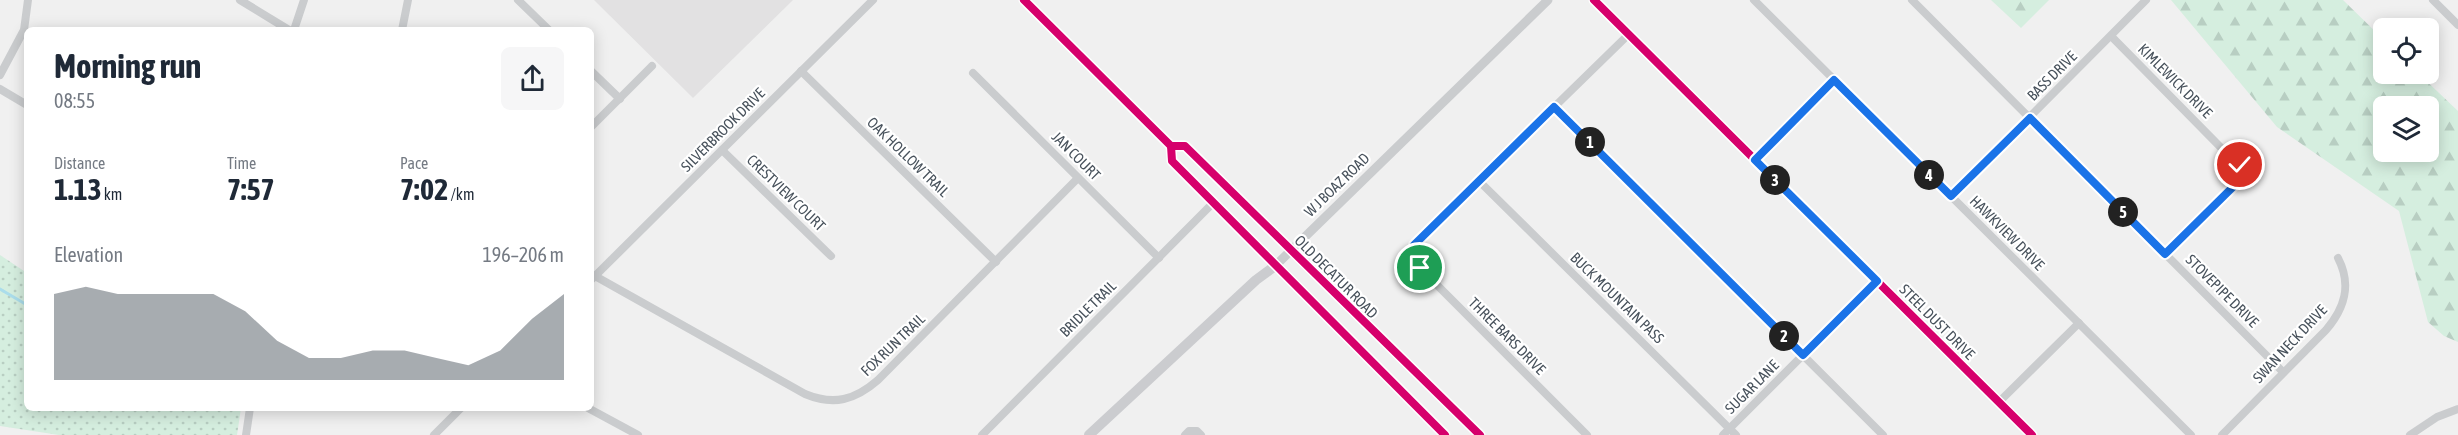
<!DOCTYPE html>
<meta charset="utf-8">
<style>
body{margin:0;font-family:"Asap Condensed",sans-serif;background:#f6f6f7;color:#1f2937;height:100vh;display:flex;flex-direction:column;font-size:22px;white-space:nowrap}
*{box-sizing:border-box;margin:0}
p{font-size:20px;color:#747a83}
.icon{flex:none;width:33px;height:33px;fill:none;stroke:currentColor;stroke-width:2;stroke-linecap:round;stroke-linejoin:round}
.map{position:relative;flex:1;overflow:hidden}
.panel{position:absolute;left:24px;top:27px;width:570px;height:384px;display:flex;flex-direction:column;background:#fff;border-radius:9px;box-shadow:0 3px 15px #0003}
.panel>*{flex:none}
.fabs{position:absolute;left:2373px;top:18px;display:grid;gap:12px}
.fabs a{display:grid;place-items:center;width:66px;height:66px;border-radius:9px;background:#fff;box-shadow:0 3px 15px #0003;font-size:30px}
.pin{position:absolute;display:grid;place-items:center;width:51px;height:51px;color:#fff;margin:-26px;border:3px solid #fff;border-radius:50%;box-shadow:0 2px 6px #0007}
.km{position:absolute;width:30px;height:30px;margin:-15px;border-radius:50%;background:#222;color:#fff;font-size:16px;line-height:30px;text-align:center}
.round{display:grid;place-items:center;flex:none;width:63px;height:63px;border-radius:9px;background:#f6f6f7}
.head{display:flex;align-items:center;justify-content:space-between;height:102px;padding:0 30px}
h1{font-size:33px;font-weight:700;line-height:45px}
.figures{display:grid;grid-template-columns:repeat(3,1fr);gap:9px;height:102px;padding:6px 30px}
.figures div{display:grid;align-content:center}
.figures b{font-size:30px;font-weight:700}
.figures small{font-size:16px;font-weight:400}
.figures p{font-size:16px}
.chart{height:168px;padding:12px 30px}
.chart p{display:flex;justify-content:space-between}
.chart svg{width:100%;height:108px;margin-top:6px;fill:#838990;opacity:.7}
.map>svg:first-child{display:block}
</style>
<div class="map">
<svg width="2458" height="435" viewBox="0 0 2458 435">
<defs>
<pattern id="forest-firs" width="22" height="20" patternUnits="userSpaceOnUse" patternTransform="scale(1.5)"><rect width="22" height="20" fill="#d5eedf"/><path d="M5 1l3.5 6h-7zM16 11l3.5 6h-7z" fill="#b8cec2"/></pattern>
<pattern id="park-dots" width="8" height="8" patternUnits="userSpaceOnUse" patternTransform="scale(1.5)"><rect width="8" height="8" fill="#d5eedf"/><path d="M2 2h.1M6 6h.1" fill="none" stroke="#b8cec2" stroke-width="1.8" stroke-linecap="round"/></pattern>
</defs>
<rect width="100%" height="100%" fill="#f0f0f0"/>
<!-- education -->
<path fill="#e2e1e2" d="M594,0H793L693,98Z"/>
<!-- forest -->
<g fill="url(#forest-firs)" fill-rule="evenodd">
<path d="M1991,0H2049L2021,28Z"/>
<path d="M2171,0H2343L2383,39L2384,74H2419L2458,111V342L2444,336L2428,322L2399,211L2277,127ZM2384,106H2428V152H2384Z"/>
</g>
<!-- park -->
<path fill="url(#park-dots)" d="M0,255L27,273V408H241L237,435H59L0,426Z"/>
<g fill="none" stroke-linecap="round" stroke-linejoin="round">
<!-- stream -->
<path stroke="#abddeb" stroke-width="3" d="M0,289L27,305"/>
<!-- minor -->
<g stroke="#caccce" stroke-width="8">
<path d="M240,0L289,30"/>
<path d="M518,0L549,30"/>
<path d="M1594,0L2032,435"/>
<path d="M1754,0L2191,435"/>
<path d="M1912,0L2283,372"/>
<path d="M2433,0L2458,25"/>
<path d="M294,30L304,0"/>
<path d="M402,30L408,0"/>
<path d="M2111,36L2242,169L2240,180L2165,254"/>
<path d="M591,71L620,99"/>
<path d="M801,71L996,262"/>
<path d="M973,73L1159,258"/>
<path d="M0,75L24,30L28,0"/>
<path d="M0,89L27,105"/>
<path d="M1554,107L1883,435"/>
<path d="M591,127L652,66"/>
<path d="M722,150L831,256"/>
<path d="M1755,160L1835,80"/>
<path d="M1479,181L1736,435"/>
<path d="M1951,196L2146,0"/>
<path d="M595,276L805,394C834,406 855,400 878,380L1078,178"/>
<path d="M591,280L873,0"/>
<path d="M1999,402L2079,323"/>
<path d="M588,408L638,435"/>
<path d="M246,435L250,408"/>
<path d="M434,435L461,408"/>
<path d="M982,435L1214,202"/>
<path d="M1185,435L1189,431H1197L1201,435"/>
<path d="M1587,435L1414,262L1411,253L1418,240L1628,35"/>
<path d="M1723,435L1877,281"/>
<path d="M2222,435L2326,330C2345,308 2352,285 2338,258"/>
<path d="M2410,435L2437,417L2458,409"/>
</g>
<!-- tertiary -->
<path stroke="#caccce" stroke-width="9" d="M1275,266L1548,0"/>
<!-- secondary -->
<g stroke="#cbcccf" stroke-width="10">
<path d="M1024,0L1171,146L1172,161L1445,435"/>
<path d="M1171,146H1185L1480,435"/>
<path d="M1089,435L1256,280L1275,266"/>
</g>
<defs>
<g id="cycleway">
<path d="M1024,0L1171,146L1172,161L1445,435"/>
<path d="M1594,0L2032,435"/>
<path d="M1171,146H1185L1480,435"/>
</g>
</defs>
<!-- cycleway casing -->
<use href="#cycleway" stroke="#fff" stroke-width="11"/>
<!-- cycleway -->
<use href="#cycleway" stroke="#d6006c" stroke-width="8"/>
</g>
<g fill="none" stroke-linecap="round" stroke-linejoin="round">
<defs>
<path id="route" d="M1420,268L1412,258L1414,245L1554,107L1803,355L1877,281L1755,160L1834,80L1951,196L2030,118L2165,254L2240,180L2243,172L2240,165"/>
</defs>
<!-- route casing -->
<use href="#route" stroke="#fff" stroke-width="12"/>
<!-- route -->
<use href="#route" stroke="#1a73e8" stroke-width="8"/>
</g>
<g text-anchor="middle" stroke-width="4.5" stroke-linejoin="round" paint-order="stroke">
<!-- street labels -->
<g font-size="15" fill="#48525c" stroke="#fff">
<text transform="translate(2052 76) rotate(-45)" y="5">BASS DRIVE</text>
<text transform="translate(2175 81) rotate(45)" y="5">KIMLEWICK DRIVE</text>
<text transform="translate(723 130) rotate(-45)" y="5">SILVERBROOK DRIVE</text>
<text transform="translate(1076 156) rotate(45)" y="5">JAN COURT</text>
<text transform="translate(908 157) rotate(44)" y="5">OAK HOLLOW TRAIL</text>
<text transform="translate(1337 185) rotate(-44)" y="5">W J BOAZ ROAD</text>
<text transform="translate(786 193) rotate(44)" y="5">CRESTVIEW COURT</text>
<text transform="translate(2007 233) rotate(45)" y="5">HAWKVIEW DRIVE</text>
<text transform="translate(1336 277) rotate(45)" y="5">OLD DECATUR ROAD</text>
<text transform="translate(2222 291) rotate(45)" y="5">STOVEPIPE DRIVE</text>
<text transform="translate(1617 298) rotate(44)" y="5">BUCK MOUNTAIN PASS</text>
<text transform="translate(1088 309) rotate(-45)" y="5">BRIDLE TRAIL</text>
<text transform="translate(1937 322) rotate(45)" y="5">STEEL DUST DRIVE</text>
<text transform="translate(1507 336) rotate(45)" y="5">THREE BARS DRIVE</text>
<text transform="translate(2290 344) rotate(-47)" y="5">SWAN NECK DRIVE</text>
<text transform="translate(893 345) rotate(-44)" y="5">FOX RUN TRAIL</text>
<text transform="translate(1752 387) rotate(-45)" y="5">SUGAR LANE</text>
</g>
</g>
</svg>
<div class="fabs">
<a><svg class="icon" aria-label="locate" viewBox="0 0 24 24"><circle cx="12" cy="12" r="6"/><path d="M12 2v4M12 18v4M2 12h4M18 12h4"/></svg></a>
<a><svg class="icon" aria-label="layers" viewBox="0 0 24 24"><path d="M12 4l9 5-9 5-9-5zM3 14l9 5 9-5"/></svg></a>
</div>
<div class="pin" style="left:1420px;top:268px;background:#1e9e55"><svg class="icon" aria-label="arrive" viewBox="0 0 24 24"><path d="M6 21V4h12l-3 4 3 4H6"/></svg></div>
<div class="pin" style="left:2240px;top:165px;background:#d93025"><svg class="icon" aria-label="check" viewBox="0 0 24 24"><path d="M5 12l5 5 9-10"/></svg></div>
<b class="km" style="left:1590px;top:142px">1</b>
<b class="km" style="left:1784px;top:336px">2</b>
<b class="km" style="left:1775px;top:180px">3</b>
<b class="km" style="left:1929px;top:175px">4</b>
<b class="km" style="left:2123px;top:212px">5</b>
<section class="panel">
<div class="head"><div><h1>Morning run</h1><p>08:55</p></div><a class="round"><svg class="icon" aria-label="share" viewBox="0 0 24 24"><path d="M12 15V3M7 8l5-5 5 5M5 13v7h14v-7"/></svg></a></div>
<div class="figures">
<div><p>Distance</p><b>1.13<small> km</small></b></div>
<div><p>Time</p><b>7:57</b></div>
<div><p>Pace</p><b>7:02<small> /km</small></b></div>
</div>
<div class="chart"><p><span>Elevation</span>196–206 m</p>
<svg viewBox="0 0 160 44" preserveAspectRatio="none"><path d="M0 44V9L10 6L20 9L30 9L40 9L50 9L60 16L70 28L80 35L90 35L100 32L110 32L120 35L130 38L140 32L150 19L160 9V44z"/></svg>
</div>
</section>
</div>
